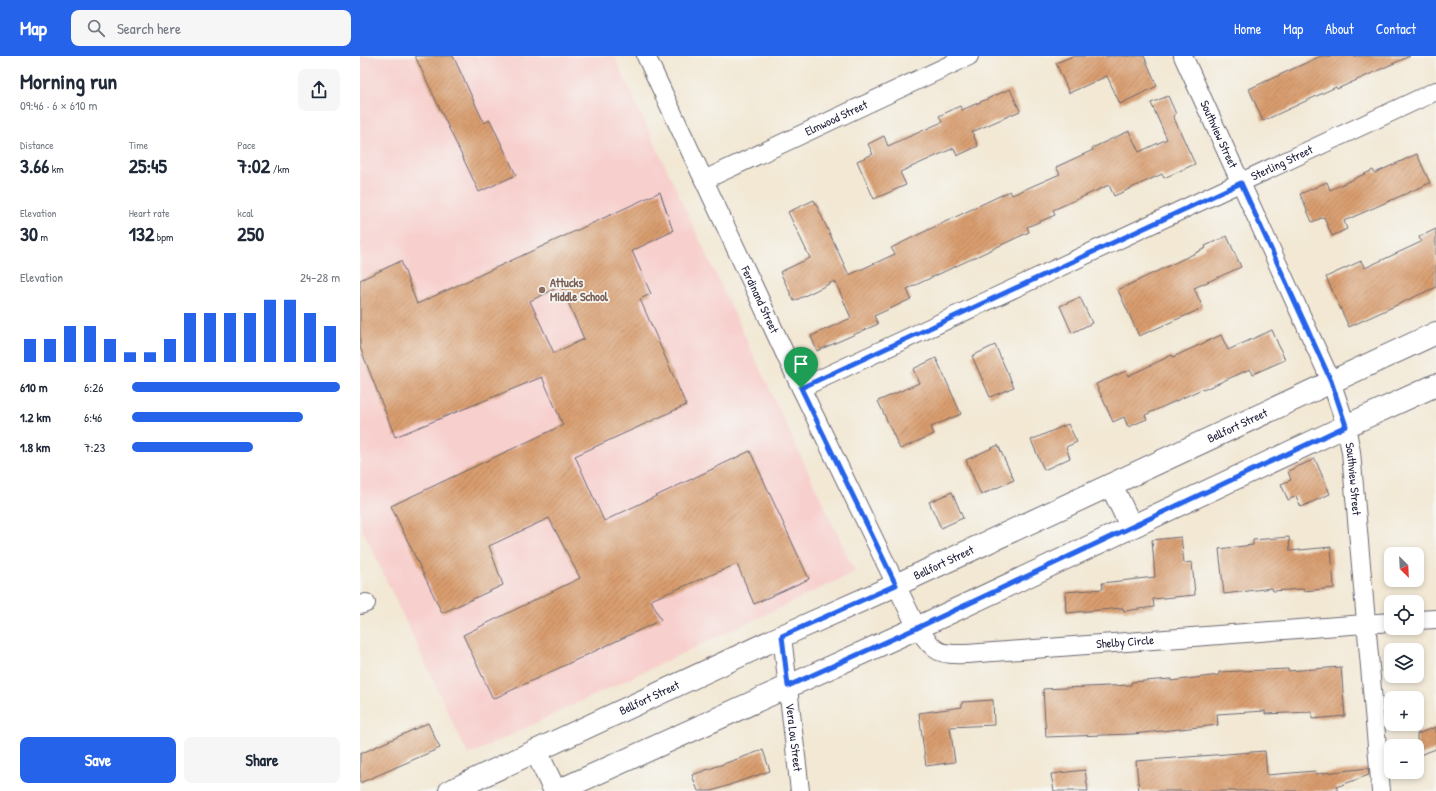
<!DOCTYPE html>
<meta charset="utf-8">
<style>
body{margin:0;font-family:"Patrick Hand",sans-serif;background:#f6f6f7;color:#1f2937;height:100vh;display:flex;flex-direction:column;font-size:15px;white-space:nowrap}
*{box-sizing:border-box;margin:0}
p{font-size:13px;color:#747a83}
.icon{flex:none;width:22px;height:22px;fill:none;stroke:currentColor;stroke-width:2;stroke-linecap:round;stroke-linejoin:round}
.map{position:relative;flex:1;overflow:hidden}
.side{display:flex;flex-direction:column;background:#fff;width:360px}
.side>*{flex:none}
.needle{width:26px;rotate:156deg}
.tools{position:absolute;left:1024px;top:491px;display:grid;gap:8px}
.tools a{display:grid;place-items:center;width:40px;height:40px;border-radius:8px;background:#fff;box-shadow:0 2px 6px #0003;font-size:20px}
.pin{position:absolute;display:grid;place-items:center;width:34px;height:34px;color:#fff;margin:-41px -17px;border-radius:50% 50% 50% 0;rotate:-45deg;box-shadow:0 0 4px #0007}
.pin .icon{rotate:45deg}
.round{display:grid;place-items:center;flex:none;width:42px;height:42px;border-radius:8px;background:#f6f6f7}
.summary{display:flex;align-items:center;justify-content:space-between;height:68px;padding:0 20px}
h1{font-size:22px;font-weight:700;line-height:30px}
.stats{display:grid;grid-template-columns:repeat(3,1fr);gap:6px;height:68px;padding:4px 20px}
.stats div{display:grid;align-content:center}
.stats b{font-size:20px;font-weight:700}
.stats small{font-size:11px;font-weight:400}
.stats p{font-size:11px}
.chart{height:112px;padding:8px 20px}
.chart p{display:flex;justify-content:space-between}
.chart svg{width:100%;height:72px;margin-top:4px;stroke:#2563eb;stroke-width:6}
.primary-button{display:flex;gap:8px;margin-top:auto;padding:8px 20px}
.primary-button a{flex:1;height:46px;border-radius:8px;background:#2563eb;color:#fff;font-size:16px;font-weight:700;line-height:46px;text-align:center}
.primary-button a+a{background:#f6f6f7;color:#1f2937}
ul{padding:0 20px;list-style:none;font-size:13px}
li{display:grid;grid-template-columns:64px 48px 1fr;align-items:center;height:30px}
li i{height:10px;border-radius:5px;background:#2563eb}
header{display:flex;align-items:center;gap:24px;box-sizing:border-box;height:56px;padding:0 20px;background:#2563eb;color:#fff}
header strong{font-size:19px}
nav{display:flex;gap:22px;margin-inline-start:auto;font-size:14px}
.search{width:280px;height:36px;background:#f6f6f7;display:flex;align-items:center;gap:10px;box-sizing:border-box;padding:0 14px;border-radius:8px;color:#747a83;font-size:15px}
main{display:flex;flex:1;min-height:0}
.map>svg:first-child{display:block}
</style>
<header>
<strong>Map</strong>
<div class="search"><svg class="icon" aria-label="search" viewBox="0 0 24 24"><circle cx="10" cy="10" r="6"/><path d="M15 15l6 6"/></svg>Search here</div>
<nav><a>Home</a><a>Map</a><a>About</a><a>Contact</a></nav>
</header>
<main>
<section class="side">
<div class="summary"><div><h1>Morning run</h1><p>09:46 · 6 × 610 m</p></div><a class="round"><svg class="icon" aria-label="share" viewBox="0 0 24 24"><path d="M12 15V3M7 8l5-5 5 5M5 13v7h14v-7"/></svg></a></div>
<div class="stats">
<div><p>Distance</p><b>3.66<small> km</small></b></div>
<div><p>Time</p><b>25:45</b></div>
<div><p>Pace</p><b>7:02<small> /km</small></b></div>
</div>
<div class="stats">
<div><p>Elevation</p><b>30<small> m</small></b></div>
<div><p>Heart rate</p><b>132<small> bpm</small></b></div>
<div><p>kcal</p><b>250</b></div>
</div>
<div class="chart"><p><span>Elevation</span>24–28 m</p>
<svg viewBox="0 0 160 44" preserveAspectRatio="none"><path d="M5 44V30M15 44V30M25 44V22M35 44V22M45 44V30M55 44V38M65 44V38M75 44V30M85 44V14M95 44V14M105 44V14M115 44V14M125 44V6M135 44V6M145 44V14M155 44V22"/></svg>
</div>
<ul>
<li><b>610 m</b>6:26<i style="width:100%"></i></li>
<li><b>1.2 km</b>6:46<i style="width:82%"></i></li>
<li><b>1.8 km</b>7:23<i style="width:58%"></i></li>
</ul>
<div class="primary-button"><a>Save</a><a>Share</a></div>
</section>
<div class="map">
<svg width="1076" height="735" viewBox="0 0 1076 735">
<defs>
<pattern id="building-hatch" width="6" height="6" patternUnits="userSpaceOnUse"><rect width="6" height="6" fill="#d99d6e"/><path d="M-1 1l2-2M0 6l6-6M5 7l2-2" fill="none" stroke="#b0805c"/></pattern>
</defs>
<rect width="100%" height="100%" fill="#f6f6f2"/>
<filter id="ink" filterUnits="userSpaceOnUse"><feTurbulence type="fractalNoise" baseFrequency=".025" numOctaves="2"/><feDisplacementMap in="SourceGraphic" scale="8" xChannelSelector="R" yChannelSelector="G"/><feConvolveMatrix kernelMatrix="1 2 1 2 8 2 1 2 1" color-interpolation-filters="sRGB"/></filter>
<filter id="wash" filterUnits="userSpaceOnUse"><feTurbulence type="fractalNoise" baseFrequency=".012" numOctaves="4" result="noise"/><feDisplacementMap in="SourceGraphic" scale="16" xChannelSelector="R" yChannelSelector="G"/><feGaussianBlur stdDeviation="0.9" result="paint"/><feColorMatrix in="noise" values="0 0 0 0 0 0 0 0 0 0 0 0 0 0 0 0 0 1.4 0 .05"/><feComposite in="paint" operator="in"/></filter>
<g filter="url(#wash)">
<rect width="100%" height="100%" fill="#f2e8d4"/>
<!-- built -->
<path fill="#f7d0ce" d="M0,0H254L495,516L108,699L0,468Z"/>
<g id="blocks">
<!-- building -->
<g fill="url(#building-hatch)" fill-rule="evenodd">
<path d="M55,0H93L124,67L130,64L156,119L119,136Z"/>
<path d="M713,0H784L797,30L760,48L747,20L709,37L696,7Z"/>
<path d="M961,0H1050L977,33L976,31L903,65L889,33Z"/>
<path d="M650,33L660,55L612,76L618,90L597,100L594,92L540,116L546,129L514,143L497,105L513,98L508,88L524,80L528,90L582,66L579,60L600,50L602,54Z"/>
<path d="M808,40L816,58L813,60L835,108L804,122L802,118L754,140L749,129L693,154L695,159L667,171L669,176L547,233L551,243L514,260L518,268L457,295L451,280L491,262L475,225L434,245L420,216L450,202L428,156L454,144L489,219L535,198L531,192L568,174L650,135L652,139L700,118L696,111L733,94L732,92L769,75L779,96L807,83L791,47Z"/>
<path d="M1057,98L1070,127L984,165L987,173L972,180L964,161L952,166L940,138L967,126L970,134L1013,114L1015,117Z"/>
<path d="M300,136L313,175L272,195L291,238L280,243L326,349L215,400L244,465L390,395L449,523L394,548L377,508L291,544L301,564L133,643L103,579L220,522L189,462L129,490L143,529L82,557L31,450L203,369L182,321L35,381L0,291V224L41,205L57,248ZM201,230L224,283L194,297L170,245Z"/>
<path d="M1076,173V231L989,271L966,221L1001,205L1005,212L1061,186L1059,181Z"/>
<path d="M867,180L881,211L834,232L843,252L779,280L758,234L846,192L845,190Z"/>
<path d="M720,241L732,267L712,277L700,250Z"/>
<path d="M912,274L925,304L893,318L890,313L843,334L842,333L785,359L787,363L768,371L764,361L753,366L736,328L766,315L768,320L812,299L813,301L861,279L868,294Z"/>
<path d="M635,289L654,331L630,341L612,300Z"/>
<path d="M576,302L601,358L571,371L574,378L540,393L518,345L559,327L553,313Z"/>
<path d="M708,368L717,386L706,391L710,402L684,414L671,384Z"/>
<path d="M638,389L654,424L621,439L606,404Z"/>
<path d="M955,403L970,438L941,451L936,440L928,444L921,428L931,424L928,415Z"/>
<path d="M592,436L603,462L581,472L569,446Z"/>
<path d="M821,481L824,507L832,506L835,539L793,543L794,551L764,555L763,552L706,557L705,536L743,533L742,527L795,521L792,484Z"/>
<path d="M929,481L930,495L971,491L974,532L944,535L943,533L913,535L912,532L864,538L859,493L893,489V484Z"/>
<path d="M981,611L985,660L952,663V656L905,658V655L857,658L858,669L773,678L686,681L683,633L771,629V626L811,623V625L859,619V616L928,613V615Z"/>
<path d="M633,644L634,669L590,671L595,706L566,710L559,657L602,651V646Z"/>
<path d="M68,667L80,692L0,727V698Z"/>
<path d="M1076,671V693L1057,700V678Z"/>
<path d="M403,694L410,715L352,735H338L332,719Z"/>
<path d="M905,695L907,719L955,715L956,718L1008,712L1009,719L976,731L978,735H779L776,705Z"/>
<path d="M725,714L728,735H694L691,718Z"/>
</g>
</g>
</g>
<g filter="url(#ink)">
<use href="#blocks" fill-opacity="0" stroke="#6b6771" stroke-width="1"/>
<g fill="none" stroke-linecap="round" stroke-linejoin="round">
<defs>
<g id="minor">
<path id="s1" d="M286,0L441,332L557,572C576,596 576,599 607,598L1031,566"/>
<path id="s2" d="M823,0L971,325L986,370L991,396L1021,735"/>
<path id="s3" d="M344,124L609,0"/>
<path id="s4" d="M441,332L1076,35"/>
<path d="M0,549L6,547"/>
<path d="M1057,564L1076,563"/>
<path id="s5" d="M422,580L440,735"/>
</g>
<g id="secondary">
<path d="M751,429L771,470"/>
<path d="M176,695L195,735"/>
<path id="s6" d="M90,735L422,580L536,529L1076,277"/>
<path d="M198,735L557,572L986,370L1076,329"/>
</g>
</defs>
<!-- minor casing -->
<use href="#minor" stroke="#6b6771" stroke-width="20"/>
<!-- secondary casing -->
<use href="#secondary" stroke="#6b6771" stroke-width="24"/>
<!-- minor -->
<use href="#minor" stroke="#fff" stroke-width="18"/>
<!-- secondary -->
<use href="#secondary" stroke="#fff" stroke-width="22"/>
</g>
</g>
<g fill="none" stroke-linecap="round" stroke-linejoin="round" filter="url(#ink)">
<defs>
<path id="route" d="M881,127L971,325L986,370L557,572L428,630L422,580L536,529L441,332Z"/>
</defs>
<!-- route casing -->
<use href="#route" stroke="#fff" stroke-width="8"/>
<!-- route -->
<use href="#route" stroke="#2563eb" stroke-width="5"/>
</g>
<!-- markers -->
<circle fill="#8d6e63" stroke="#f6f6f2" stroke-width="1.5" cx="182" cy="234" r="4"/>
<g text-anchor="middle" stroke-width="3.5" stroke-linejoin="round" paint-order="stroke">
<!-- street labels -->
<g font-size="12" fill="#22223b" stroke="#f6f6f2">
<text dy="4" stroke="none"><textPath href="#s3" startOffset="146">Elmwood Street</textPath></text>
<text dy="4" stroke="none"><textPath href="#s2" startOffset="86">Southview Street</textPath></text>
<text dy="4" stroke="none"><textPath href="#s4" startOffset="531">Sterling Street</textPath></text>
<text dy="4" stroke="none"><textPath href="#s1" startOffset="269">Ferdinand Street</textPath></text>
<text dy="4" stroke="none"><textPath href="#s6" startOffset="868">Bellfort Street</textPath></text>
<text dy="4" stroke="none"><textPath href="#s2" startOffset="458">Southview Street</textPath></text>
<text dy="4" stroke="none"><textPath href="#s6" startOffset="544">Bellfort Street</textPath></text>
<text dy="4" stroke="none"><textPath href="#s1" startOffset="852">Shelby Circle</textPath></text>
<text dy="4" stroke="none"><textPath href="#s6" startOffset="220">Bellfort Street</textPath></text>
<text dy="4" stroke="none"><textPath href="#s5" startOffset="102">Vera Lou Street</textPath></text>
</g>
<!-- education labels -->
<g font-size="12" font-weight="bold" fill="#785e54" stroke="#f6f6f2" text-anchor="start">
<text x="190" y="231">Attucks<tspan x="190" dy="14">Middle School</tspan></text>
</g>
</g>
</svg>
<div class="tools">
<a><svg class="needle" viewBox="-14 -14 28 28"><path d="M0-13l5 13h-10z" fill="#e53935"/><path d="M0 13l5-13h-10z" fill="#747a83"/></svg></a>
<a><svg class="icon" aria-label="locate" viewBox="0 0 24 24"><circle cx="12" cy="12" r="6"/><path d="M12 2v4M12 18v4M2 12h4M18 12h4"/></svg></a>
<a><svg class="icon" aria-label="layers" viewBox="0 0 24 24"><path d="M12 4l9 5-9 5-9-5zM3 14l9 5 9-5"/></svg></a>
<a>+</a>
<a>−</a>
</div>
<div class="pin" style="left:441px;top:332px;background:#1e9e55"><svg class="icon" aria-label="arrive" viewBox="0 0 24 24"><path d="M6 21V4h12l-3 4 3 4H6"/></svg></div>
</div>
</main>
